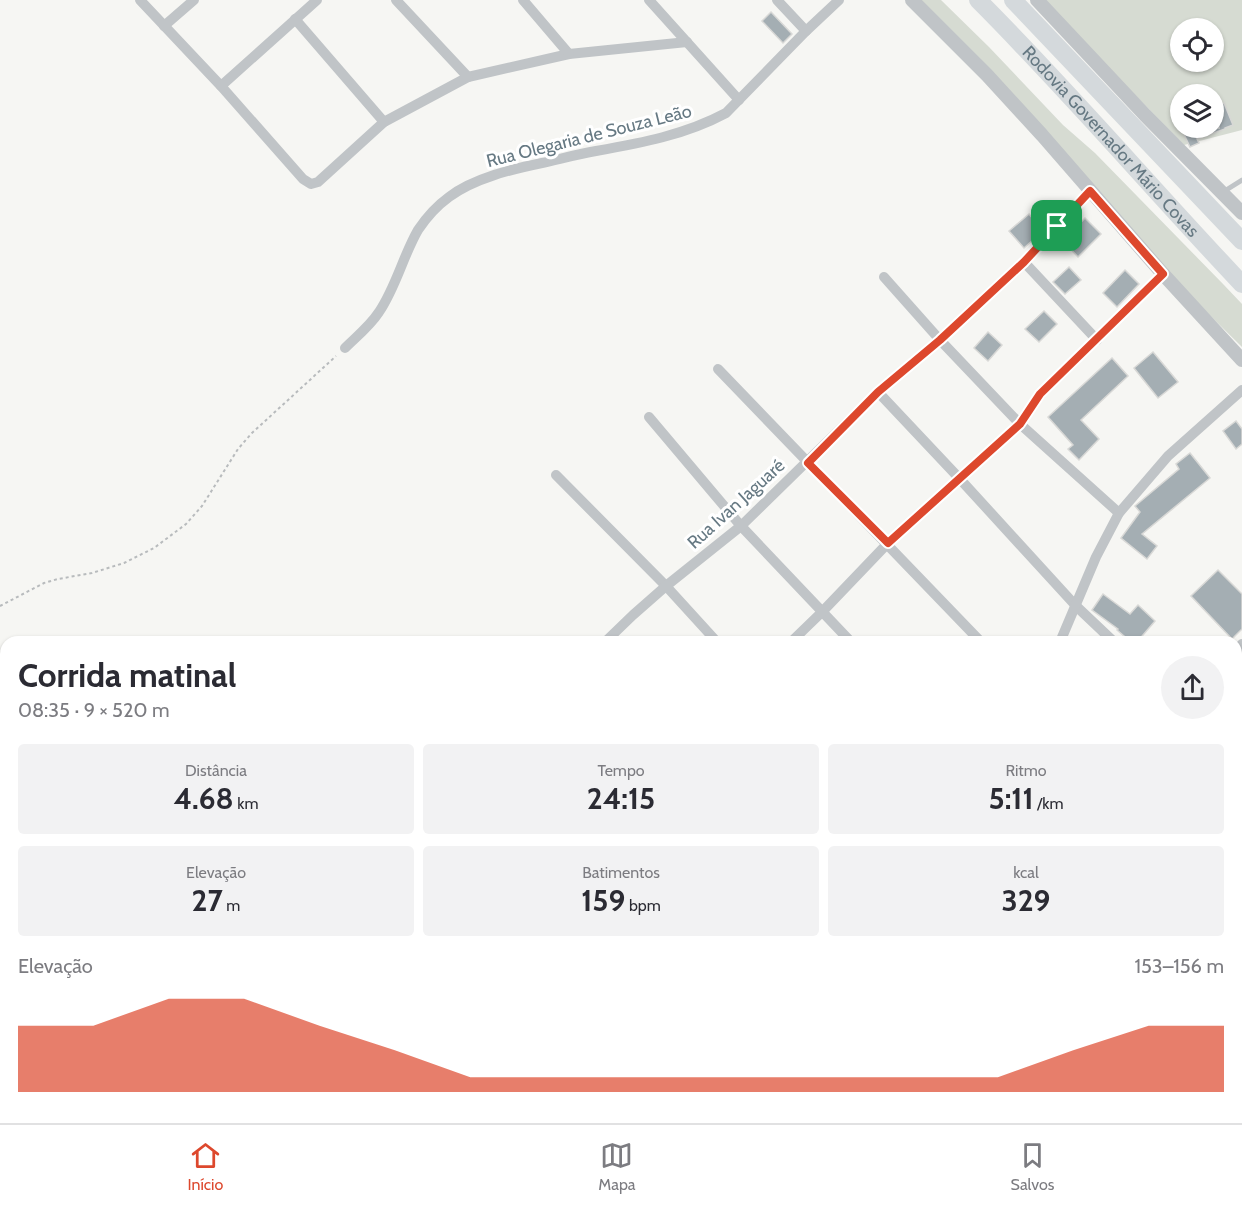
<!DOCTYPE html>
<html lang="pt">
<meta charset="utf-8">
<style>
body{margin:0;font-family:Cabin,sans-serif;background:#f2f2f3;color:#2b2b33;height:100vh;display:flex;flex-direction:column;font-size:22px;white-space:nowrap}
*{box-sizing:border-box;margin:0}
p{font-size:20px;color:#7c7c81}
.icon{flex:none;width:33px;height:33px;fill:none;stroke:currentColor;stroke-width:2;stroke-linecap:round;stroke-linejoin:round}
.map{position:relative;flex:1;overflow:hidden}
.sheet{position:absolute;left:0px;top:636px;width:1242px;height:488px;display:flex;flex-direction:column;background:#fff;border-radius:18px 18px 0 0;box-shadow:0 2px 4px #0004}
.sheet>*{flex:none}
.controls{position:absolute;left:1170px;top:18px;display:grid;gap:12px}
.controls a{display:grid;place-items:center;width:54px;height:54px;border-radius:50%;background:#fff;box-shadow:0 2px 4px #0004;font-size:30px}
.pin{position:absolute;display:grid;place-items:center;width:51px;height:51px;color:#fff;margin:-26px;border-radius:12px;box-shadow:0 3px 9px #0006}
.round{display:grid;place-items:center;flex:none;width:63px;height:63px;border-radius:32px;background:#f2f2f3}
.summary{display:flex;align-items:center;justify-content:space-between;height:102px;padding:0 18px}
h1{font-size:33px;font-weight:700;line-height:45px}
.stats{display:grid;grid-template-columns:repeat(3,1fr);gap:9px;height:102px;padding:6px 18px}
.stats div{display:grid;align-content:center;border-radius:6px;background:#f2f2f3;text-align:center}
.stats b{font-size:30px;font-weight:700}
.stats small{font-size:16px;font-weight:400}
.stats p{font-size:16px}
.chart{height:168px;padding:12px 18px}
.chart p{display:flex;justify-content:space-between}
.chart svg{width:100%;height:108px;margin-top:6px;fill:#dd482d;opacity:.7}
.tabs{display:flex;justify-content:space-around;align-items:center;height:84px;border-top:2px solid #e1e1e2;background:#fff;font-size:16px;color:#7c7c81}
.tabs a{display:grid;justify-items:center;gap:3px}
.tabs .current{color:#dd482d}
.map>svg:first-child{display:block}
</style>
<div class="map">
<svg width="1242" height="1123" viewBox="0 0 1242 1123">
<rect width="100%" height="100%" fill="#f6f6f3"/>
<!-- green -->
<g fill="#d6dbd2" fill-rule="evenodd">
<path d="M912,0H941L989,47L1063,125L1095,153L1224,285L1242,304V347L1171,277Z"/>
<path d="M1042,0H1242V130L1184,145ZM1180,28H1214V62H1180ZM1180,94H1214V128H1180Z"/>
<path d="M1242,664V881L1236,884V669Z"/>
</g>
<!-- building -->
<g fill="#a4aeb3" stroke="#d8d8d6" stroke-width="1.5">
<path d="M771,12L792,34L783,43L762,21Z"/>
<path d="M1224,103L1233,125L1225,128V129L1197,139L1199,143L1190,147L1181,128H1219L1214,114V108Z"/>
<path d="M1029,214L1043,231L1024,248L1009,231Z"/>
<path d="M1085,218L1101,234L1078,257L1063,241Z"/>
<path d="M1069,267L1081,280L1065,294L1053,282Z"/>
<path d="M1125,270L1139,284L1117,307L1103,293Z"/>
<path d="M1044,311L1057,324L1039,342L1025,329Z"/>
<path d="M988,332L1002,345L988,361L974,348Z"/>
<path d="M1153,352L1178,382L1158,398L1134,368Z"/>
<path d="M1112,358L1128,376L1081,420L1099,439L1079,460L1068,449L1073,445L1048,417Z"/>
<path d="M1236,421L1242,429V444L1236,449L1223,431Z"/>
<path d="M1190,453L1210,478L1142,534L1157,546L1147,559L1121,538L1140,512L1135,506L1179,469L1176,464Z"/>
<path d="M1218,570L1242,594V629L1232,639L1191,596Z"/>
<path d="M1103,594L1130,614L1138,605L1155,621L1137,642H1131L1117,630L1118,629L1092,610Z"/>
</g>
<g fill="none" stroke-linecap="round" stroke-linejoin="round">
<!-- path -->
<g stroke="#b8bbbd" stroke-width="2" stroke-dasharray="3 3" stroke-linecap="butt">
<path d="M0,606L44,583L58,579L92,573L124,563L154,548L186,524L202,506L238,449L252,433L336,356"/>
<path d="M0,760L6,759"/>
</g>
<!-- service -->
<path stroke="#c0c4c7" stroke-width="5" d="M1223,192L1242,180"/>
<!-- minor -->
<g stroke="#c0c4c7" stroke-width="10">
<path d="M140,0L221,86L303,179L311,184L318,182L384,122L468,77L569,54L687,42"/>
<path d="M396,0L468,77"/>
<path d="M523,0L569,54"/>
<path d="M649,0L739,100"/>
<path d="M777,0L806,31"/>
<path d="M295,19L384,122"/>
<path d="M164,26L194,0"/>
<path d="M221,86L317,0"/>
<path d="M1024,262L1097,340"/>
<path d="M884,277L940,340L1020,424L1119,513"/>
<path d="M345,348C356,337 370,326 379,312C396,287 403,256 418,230C426,218 438,205 449,197C474,178 513,169 542,163C560,159 578,154 596,151C641,143 685,135 726,113L806,31L839,0"/>
<path d="M718,369L981,642"/>
<path d="M878,392L959,478L1076,606L1114,642"/>
<path d="M649,417L741,526L851,642"/>
<path d="M556,475L666,586L717,642"/>
<path d="M605,642L633,615L666,586L741,526L878,392L940,340L1024,262L1090,191"/>
<path d="M791,642L822,612L888,543L1020,424L1040,395L1163,274"/>
<path d="M1060,642L1096,557L1119,513L1168,456L1242,390"/>
<path d="M1236,650L1242,644"/>
<path d="M1236,909L1242,904"/>
<path d="M1236,1001L1242,995"/>
<path d="M1236,1056L1242,1059"/>
<path d="M1093,1120L1104,1123"/>
<path d="M792,1123L801,1118"/>
<path d="M845,1123L846,1118"/>
<path d="M969,1123L971,1118"/>
</g>
<!-- tertiary -->
<g stroke="#c0c4c7" stroke-width="14">
<path d="M912,0L987,75L1042,135L1163,274L1242,360"/>
<path d="M1037,0L1145,115L1242,213"/>
</g>
<!-- trunk -->
<g stroke="#d4d9dc" stroke-width="18">
<path id="s1" d="M978,0C1070,92 1153,190 1242,284"/>
<path d="M1013,0L1242,241"/>
</g>
</g>
<g fill="none" stroke-linecap="round" stroke-linejoin="round">
<defs>
<path id="route" d="M1090,191L1163,274L1040,394L1020,424L888,543L808,463L878,392L940,340L1024,262Z"/>
</defs>
<!-- route casing -->
<use href="#route" stroke="#fff" stroke-width="12"/>
<!-- route -->
<use href="#route" stroke="#dd482d" stroke-width="8"/>
</g>
<g text-anchor="middle" stroke-width="6" stroke-linejoin="round" paint-order="stroke">
<!-- street labels -->
<g font-size="18" fill="#667983" stroke="#fff">
<text transform="translate(589 136) rotate(-14)" y="6">Rua Olegaria de Souza Leão</text>
<text dy="6" stroke="none"><textPath href="#s1" startOffset="194">Rodovia Governador Mário Covas</textPath></text>
<text transform="translate(736 504) rotate(-42)" y="6">Rua Ivan Jaguaré</text>
</g>
</g>
</svg>
<div class="controls">
<a><svg class="icon" aria-label="locate" viewBox="0 0 24 24"><circle cx="12" cy="12" r="6"/><path d="M12 2v4M12 18v4M2 12h4M18 12h4"/></svg></a>
<a><svg class="icon" aria-label="layers" viewBox="0 0 24 24"><path d="M12 4l9 5-9 5-9-5zM3 14l9 5 9-5"/></svg></a>
</div>
<div class="pin" style="left:1057px;top:226px;background:#1e9e55"><svg class="icon" aria-label="arrive" viewBox="0 0 24 24"><path d="M6 21V4h12l-3 4 3 4H6"/></svg></div>
<section class="sheet">
<div class="summary"><div><h1>Corrida matinal</h1><p>08:35 · 9 × 520 m</p></div><a class="round"><svg class="icon" aria-label="share" viewBox="0 0 24 24"><path d="M12 15V3M7 8l5-5 5 5M5 13v7h14v-7"/></svg></a></div>
<div class="stats">
<div><p>Distância</p><b>4.68<small> km</small></b></div>
<div><p>Tempo</p><b>24:15</b></div>
<div><p>Ritmo</p><b>5:11<small> /km</small></b></div>
</div>
<div class="stats">
<div><p>Elevação</p><b>27<small> m</small></b></div>
<div><p>Batimentos</p><b>159<small> bpm</small></b></div>
<div><p>kcal</p><b>329</b></div>
</div>
<div class="chart"><p><span>Elevação</span>153–156 m</p>
<svg viewBox="0 0 160 44" preserveAspectRatio="none"><path d="M0 44V17L10 17L20 6L30 6L40 17L50 27L60 38L70 38L80 38L90 38L100 38L110 38L120 38L130 38L140 27L150 17L160 17V44z"/></svg>
</div>
</section>
</div>
<nav class="tabs">
<a class="current"><svg class="icon" aria-label="home" viewBox="0 0 24 24"><path d="M3 11l9-7 9 7M6 9v11h12V9"/></svg>Início</a>
<a><svg class="icon" aria-label="map" viewBox="0 0 24 24"><path d="M3 6l6-2 6 2 6-2v14l-6 2-6-2-6 2zM9 4v14M15 6v14"/></svg>Mapa</a>
<a><svg class="icon" aria-label="saved" viewBox="0 0 24 24"><path d="M7 4h10v16l-5-4-5 4z"/></svg>Salvos</a>
</nav>
